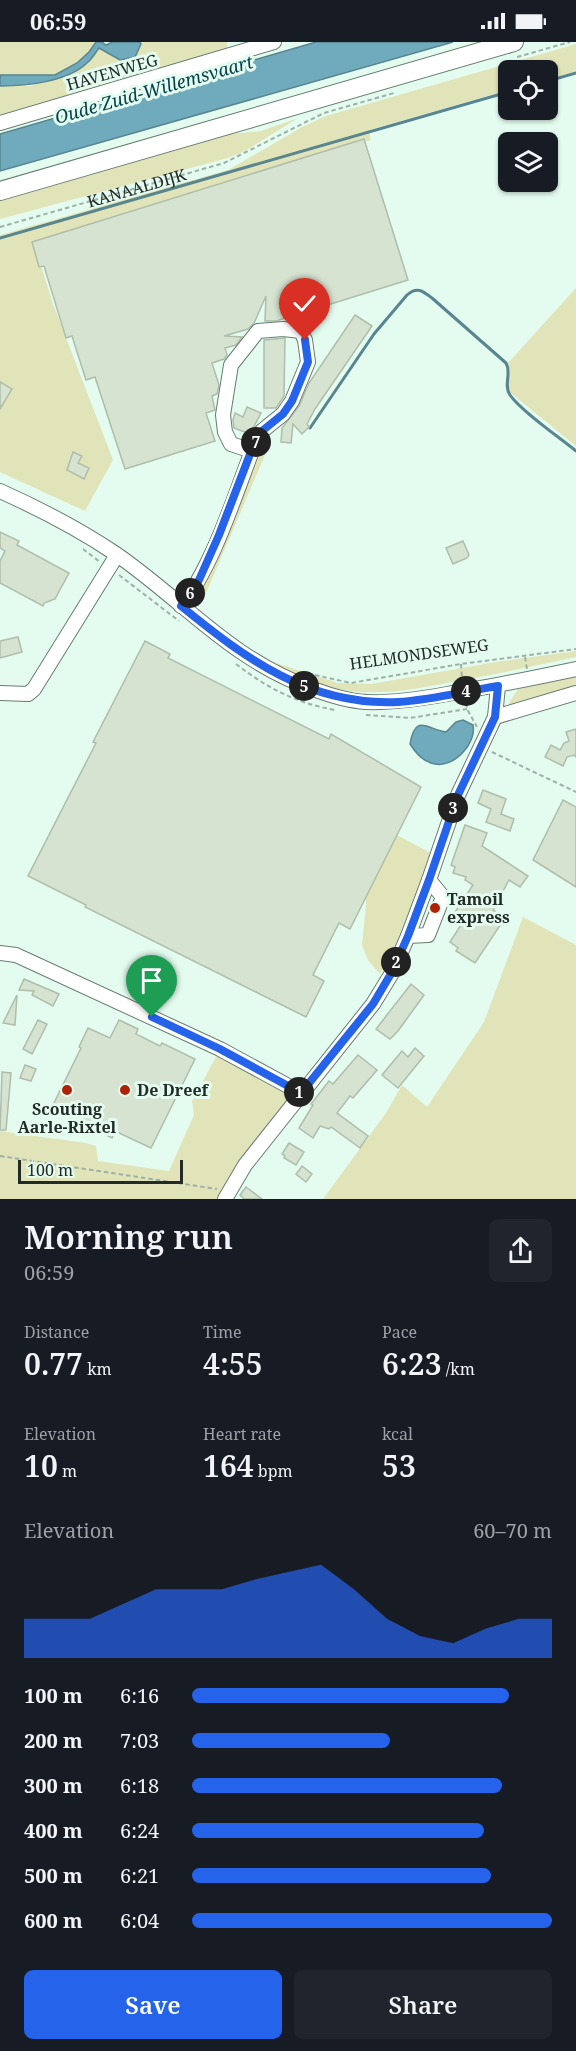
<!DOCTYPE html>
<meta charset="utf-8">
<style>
body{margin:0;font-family:"Noto Serif",serif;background:#20242c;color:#f1f3f6;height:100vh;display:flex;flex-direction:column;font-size:22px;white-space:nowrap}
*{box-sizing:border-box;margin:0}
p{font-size:20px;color:#9ea1a6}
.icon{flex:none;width:33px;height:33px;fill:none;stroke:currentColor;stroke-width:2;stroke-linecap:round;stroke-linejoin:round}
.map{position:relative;height:1157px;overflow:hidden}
.side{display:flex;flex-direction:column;background:#171b24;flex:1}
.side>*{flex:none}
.buttons{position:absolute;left:498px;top:18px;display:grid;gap:12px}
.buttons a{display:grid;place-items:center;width:60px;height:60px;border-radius:9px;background:#171b24;box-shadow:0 2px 4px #0004;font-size:30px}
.scale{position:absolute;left:18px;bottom:15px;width:165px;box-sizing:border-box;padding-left:6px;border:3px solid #222b27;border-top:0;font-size:16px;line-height:21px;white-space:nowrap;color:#222b27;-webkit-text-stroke:4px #e4fcf0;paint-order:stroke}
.pin{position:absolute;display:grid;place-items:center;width:51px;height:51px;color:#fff;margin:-62px -26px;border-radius:50% 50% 50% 0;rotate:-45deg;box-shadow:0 0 6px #0007}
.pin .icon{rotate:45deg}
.km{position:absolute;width:30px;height:30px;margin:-15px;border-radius:50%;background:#222;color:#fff;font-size:16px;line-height:30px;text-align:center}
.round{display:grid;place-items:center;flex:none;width:63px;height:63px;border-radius:9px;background:#20242c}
.overview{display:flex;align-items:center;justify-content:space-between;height:102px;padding:0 24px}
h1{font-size:33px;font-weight:600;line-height:45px}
.metrics{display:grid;grid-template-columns:repeat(3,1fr);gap:9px;height:102px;padding:6px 24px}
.metrics div{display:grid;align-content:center}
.metrics b{font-size:30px;font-weight:600}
.metrics small{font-size:16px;font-weight:400}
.metrics p{font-size:16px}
.chart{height:168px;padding:12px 24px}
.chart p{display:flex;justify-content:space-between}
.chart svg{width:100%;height:108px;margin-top:6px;fill:#2563eb;opacity:.7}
.cta{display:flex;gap:12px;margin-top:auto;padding:12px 24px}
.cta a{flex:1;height:69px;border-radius:9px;background:#2563eb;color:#fff;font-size:24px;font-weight:600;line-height:69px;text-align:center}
.cta a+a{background:#20242c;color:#f1f3f6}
ul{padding:0 24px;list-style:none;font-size:20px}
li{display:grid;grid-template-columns:96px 72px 1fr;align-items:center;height:45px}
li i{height:15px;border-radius:8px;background:#2563eb}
.status{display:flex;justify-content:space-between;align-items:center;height:42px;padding:0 30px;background:#171b24;direction:ltr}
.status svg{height:16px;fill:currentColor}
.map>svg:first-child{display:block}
</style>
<div class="status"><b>06:59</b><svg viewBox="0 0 49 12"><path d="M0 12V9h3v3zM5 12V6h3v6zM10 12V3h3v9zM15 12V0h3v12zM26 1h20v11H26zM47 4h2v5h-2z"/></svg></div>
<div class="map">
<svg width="576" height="1157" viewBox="0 0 576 1157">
<rect width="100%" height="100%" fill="#e4fcf0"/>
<!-- green -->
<g fill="#e0e4b8">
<path d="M0,0H96L89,10L77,21L54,33H0Z"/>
<path d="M140,0H227L228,9L0,74V44H31L87,22L99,6L115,16L138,10L141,2Z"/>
<path d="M576,2V29L548,37V28H508V48L369,88L371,98L34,201L53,262L113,418L85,469L0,430V193L228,128L302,85L326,74Z"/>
<path d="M298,76L245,109L228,116L0,177V155L210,94L261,89Z"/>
<path d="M576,246V404L512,352C505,342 512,331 508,321Z"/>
<path d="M267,408L204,556L194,548L248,414Z"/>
<path d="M576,609V615C537,623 498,632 458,639C405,649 361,659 308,638C296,634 286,630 276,621L338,641L371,642L496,620Z"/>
<path d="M576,634V646L511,665L509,661L518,647Z"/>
<path d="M393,791L431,811C415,852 403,894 380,932L368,918L362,903L366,863V848Z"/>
<path d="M523,875L576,903V1157H323L386,1071L402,1043L427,1065L484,980Z"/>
<path d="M217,1013L294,1050L245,1114L218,1157H0V1089L86,1101L96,1104L98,1119L169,1129L194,1073L192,1059Z"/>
</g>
<!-- water -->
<g fill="#6fabbc" stroke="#58858f" stroke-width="1.5">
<path d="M96,0H102L106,3L112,0H140L141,2L135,15L120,18L99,6C95,11 92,17 87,21C67,40 26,44 0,44V33H55L77,21L89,10Z"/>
<path d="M316,0H453L0,129V92Z"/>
<path d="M463,678L473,683C477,701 454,726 435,722C423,720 416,711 410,702C415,671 427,687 446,690L456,680Z"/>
</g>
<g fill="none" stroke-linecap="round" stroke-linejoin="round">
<!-- stream -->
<g stroke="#58858f" stroke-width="3">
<path d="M548,39L576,31"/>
<path d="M0,196L508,50"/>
<path d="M310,386L374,292L407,253C417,244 423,249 432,256L506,321C512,331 503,343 510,353C521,369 559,395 576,409"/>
</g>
</g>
<!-- building -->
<g fill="#d5e3d0" stroke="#afbdab" stroke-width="1.5">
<path d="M364,97L408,238L276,279H265L266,254L254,281L248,287L224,294L242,295L236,303L225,306L227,313L224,317L212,321L219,343L217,352L212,354L215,368L206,371L215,399L125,427L95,335L86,338L72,294L66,296L44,224L39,225L32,200Z"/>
<path d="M355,273L372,284L315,367L307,382L309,385L302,392L293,382L291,401L281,400L282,386L299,364L309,341Z"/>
<path d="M285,296L284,354L276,366H264V298Z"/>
<path d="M0,340L12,347L0,367Z"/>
<path d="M247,365L261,371L250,392L234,386L233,378L235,371L243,375Z"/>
<path d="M73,410L82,414L78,421L89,426L84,437L67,428Z"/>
<path d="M0,490L19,499L17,503L69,531L55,557L44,561L43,564L0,541V519L5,509L0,506Z"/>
<path d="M463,499L469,513L467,516L453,522L446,506Z"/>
<path d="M18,595L22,610L0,616V599Z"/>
<path d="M145,599L170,612L168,616L329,697L331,692L421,745L350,887L339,881L313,933L324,939L306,975L85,865L86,863L28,834L96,701L93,700Z"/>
<path d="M576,687V715L574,713L567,715L563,724L545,715L551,703L560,708L564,701L569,699L566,690Z"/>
<path d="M483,748L506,757L501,772L514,777L510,789L486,780L491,767L478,761Z"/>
<path d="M563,758L576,765V845L533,818Z"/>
<path d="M465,783L487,791L482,804L528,834L520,845L509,838L493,868L501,873L497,879L501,882L475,921L456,909L458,906L450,900L461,883L451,876L473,843L465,838L466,835L453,831L455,825L451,823Z"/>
<path d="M24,937L59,952L53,964L32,953L34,949L19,948Z"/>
<path d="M411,942L424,953L398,989L390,997L376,987Z"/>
<path d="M17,953L15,983L3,981Z"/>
<path d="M38,978L47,982L32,1012L23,1007Z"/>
<path d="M119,978L138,987L136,992L160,1004L162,1001L195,1017L151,1106L115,1089L112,1096L80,1080L82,1076L54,1061L81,1006L79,1005L88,986L110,996Z"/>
<path d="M415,1006L424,1014L398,1046L382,1033L402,1009L408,1015Z"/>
<path d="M358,1013L377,1028L353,1056L350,1054L337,1071L368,1094L360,1106L331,1085L329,1087L320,1084L313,1096L299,1086L313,1063L311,1062L329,1039L333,1042Z"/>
<path d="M25,1023L36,1027L31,1039L20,1036Z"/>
<path d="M2,1030L11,1031L6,1088H0Z"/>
<path d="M289,1101L304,1110L296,1123L284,1116L285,1114L282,1112Z"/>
<path d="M302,1124L312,1132L306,1140L296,1132Z"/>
<path d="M246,1145L262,1157H244L240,1153Z"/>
</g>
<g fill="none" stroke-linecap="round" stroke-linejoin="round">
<defs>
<g id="minor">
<path d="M0,81L274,0"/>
<path d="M0,449C40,467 79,487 116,512C184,559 231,618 313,647C329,653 348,659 366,660C393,661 420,657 447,652C490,645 533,636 576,627"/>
<path d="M181,564C212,526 234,456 252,409V407L262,389L283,372L292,359L308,320L305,298L301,289L283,287L258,289L231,323L223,373L225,390L231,402L252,409"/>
<path d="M0,651L28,652L34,647L117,513"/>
<path d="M495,675L576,651"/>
<path d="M408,894L428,893L443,855L429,838"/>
<path d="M0,911L16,913L220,1007L301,1051"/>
<path d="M225,1157L245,1123L373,962L392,931L408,894L429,838L458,753L495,675L498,644"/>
</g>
<path id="major" d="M0,149L514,0"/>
</defs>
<!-- minor casing -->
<use href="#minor" stroke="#677d72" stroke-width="16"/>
<!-- major casing -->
<use href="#major" stroke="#677d72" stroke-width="20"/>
<!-- path -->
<g stroke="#9eb1a7" stroke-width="2" stroke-dasharray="4.5 3" stroke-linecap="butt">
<path d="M517,15L570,0"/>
<path id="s1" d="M0,185L224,121L324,71L394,51"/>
<path d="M83,507L100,520"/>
<path d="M119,533L179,579"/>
<path d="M525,615L527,627"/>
<path d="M236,622C267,646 298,662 336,668"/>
<path d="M461,622L462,637"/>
<path d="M315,633L351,641L461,622L576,607"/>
<path d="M466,661L467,667L477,685"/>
<path d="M366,673L410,676L467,667"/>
<path d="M492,710L576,750"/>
<path d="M0,1114L217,1147"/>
</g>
<!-- minor -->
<use href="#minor" stroke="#fff" stroke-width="14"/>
<!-- major -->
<use href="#major" stroke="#fff" stroke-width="18"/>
</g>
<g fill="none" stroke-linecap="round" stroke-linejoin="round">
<defs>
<path id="route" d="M152,975L220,1007L301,1051L373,962L392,930L408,894L429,838L458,753L495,675L498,644C466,649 431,658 398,660C309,664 246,617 181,564L199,538L219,493L252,407L262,389L283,372L292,359L308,320L305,298"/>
</defs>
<!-- route casing -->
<use href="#route" stroke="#fff" stroke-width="12"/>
<!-- route -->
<use href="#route" stroke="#2563eb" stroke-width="8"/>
</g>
<!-- markers -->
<g fill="#b02206" stroke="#e4fcf0" stroke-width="2">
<circle cx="435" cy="866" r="6"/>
<circle cx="67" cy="1048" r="6"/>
<circle cx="125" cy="1048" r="6"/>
</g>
<g text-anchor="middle" stroke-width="6" stroke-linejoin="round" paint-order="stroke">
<!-- street labels -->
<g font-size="16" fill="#222b27" stroke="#e4fcf0">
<text transform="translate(112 30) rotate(-16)" y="6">HAVENWEG</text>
<text dy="6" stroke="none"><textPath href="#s1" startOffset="142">KANAALDIJK</textPath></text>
<text transform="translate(419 612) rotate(-8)" y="6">HELMONDSEWEG</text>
</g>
<!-- poi labels -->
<g font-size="16" font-weight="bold" fill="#222b27" stroke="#e4fcf0" text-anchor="start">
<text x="447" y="863">Tamoil<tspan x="447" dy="18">express</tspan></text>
<text x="137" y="1054">De Dreef</text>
<text x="67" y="1073" text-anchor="middle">Scouting<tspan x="67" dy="18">Aarle-Rixtel</tspan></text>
</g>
<!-- water labels -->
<g font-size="18" font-style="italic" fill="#023d49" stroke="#e4fcf0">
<text transform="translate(154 48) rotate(-16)" y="6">Oude Zuid-Willemsvaart</text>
</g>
</g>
</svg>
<div class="buttons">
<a><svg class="icon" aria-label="locate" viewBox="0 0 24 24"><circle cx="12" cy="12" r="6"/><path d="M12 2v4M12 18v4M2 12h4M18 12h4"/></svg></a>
<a><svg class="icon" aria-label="layers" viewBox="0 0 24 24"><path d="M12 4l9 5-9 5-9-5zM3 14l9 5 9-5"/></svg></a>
</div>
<div class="scale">100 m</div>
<div class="pin" style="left:152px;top:975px;background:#1e9e55"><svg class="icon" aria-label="arrive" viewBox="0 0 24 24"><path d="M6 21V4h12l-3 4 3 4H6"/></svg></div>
<div class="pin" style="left:305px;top:298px;background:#d93025"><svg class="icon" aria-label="check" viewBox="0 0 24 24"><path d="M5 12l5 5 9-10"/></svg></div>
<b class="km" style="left:299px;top:1050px">1</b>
<b class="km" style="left:396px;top:920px">2</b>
<b class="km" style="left:453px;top:766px">3</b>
<b class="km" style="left:466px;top:649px">4</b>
<b class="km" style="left:304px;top:644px">5</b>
<b class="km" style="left:190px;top:551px">6</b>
<b class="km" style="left:256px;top:400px">7</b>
</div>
<section class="side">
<div class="overview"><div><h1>Morning run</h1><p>06:59</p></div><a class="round"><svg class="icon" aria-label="share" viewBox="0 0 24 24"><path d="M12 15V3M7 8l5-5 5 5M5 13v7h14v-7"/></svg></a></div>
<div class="metrics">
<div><p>Distance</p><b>0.77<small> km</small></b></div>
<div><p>Time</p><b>4:55</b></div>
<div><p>Pace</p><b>6:23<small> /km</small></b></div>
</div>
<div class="metrics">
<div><p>Elevation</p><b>10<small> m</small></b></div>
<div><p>Heart rate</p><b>164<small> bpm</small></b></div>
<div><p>kcal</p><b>53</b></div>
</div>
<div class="chart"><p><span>Elevation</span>60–70 m</p>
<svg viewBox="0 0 160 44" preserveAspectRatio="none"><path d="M0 44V28L10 28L20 28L30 22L40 16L50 16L60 16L70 12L80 9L90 6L100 16L110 28L120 35L130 38L140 32L150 28L160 28V44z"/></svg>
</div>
<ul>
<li><b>100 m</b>6:16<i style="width:88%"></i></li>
<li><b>200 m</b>7:03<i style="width:55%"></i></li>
<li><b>300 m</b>6:18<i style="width:86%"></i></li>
<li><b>400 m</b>6:24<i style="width:81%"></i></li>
<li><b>500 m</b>6:21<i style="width:83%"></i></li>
<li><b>600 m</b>6:04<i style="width:100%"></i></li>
</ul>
<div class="cta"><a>Save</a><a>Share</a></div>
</section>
